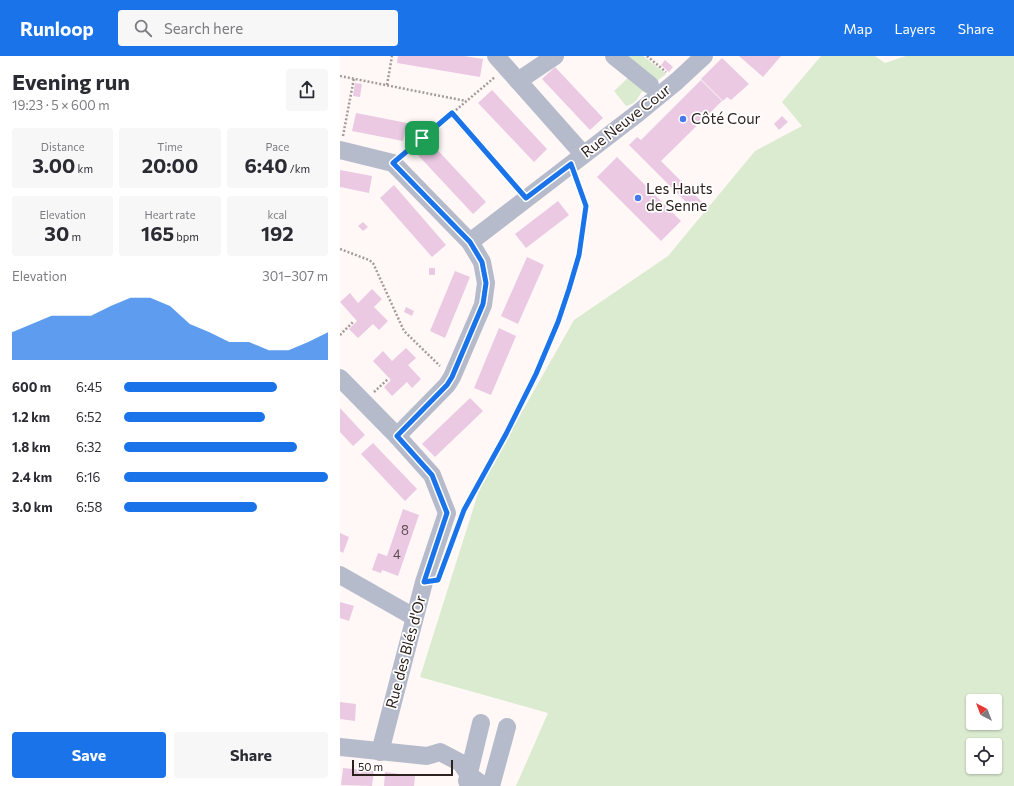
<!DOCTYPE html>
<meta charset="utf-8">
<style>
body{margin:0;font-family:Commissioner,sans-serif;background:#f7f7f7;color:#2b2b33;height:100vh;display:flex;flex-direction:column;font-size:15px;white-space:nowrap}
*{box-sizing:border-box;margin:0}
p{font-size:13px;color:#7c7c81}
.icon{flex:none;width:22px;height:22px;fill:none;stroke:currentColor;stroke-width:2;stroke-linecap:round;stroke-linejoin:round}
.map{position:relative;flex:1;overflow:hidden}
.sheet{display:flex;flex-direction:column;background:#fff;width:340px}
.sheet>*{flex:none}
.needle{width:26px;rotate:318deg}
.tools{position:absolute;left:626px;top:638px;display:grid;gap:8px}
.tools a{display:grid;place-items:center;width:36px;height:36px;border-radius:4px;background:#fff;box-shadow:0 1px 3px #0004;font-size:20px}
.scale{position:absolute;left:12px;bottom:10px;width:101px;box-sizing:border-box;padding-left:4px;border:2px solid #2e221e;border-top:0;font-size:11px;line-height:14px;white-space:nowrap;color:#2e221e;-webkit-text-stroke:3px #fff;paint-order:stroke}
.pin{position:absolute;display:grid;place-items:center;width:34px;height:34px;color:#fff;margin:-17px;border-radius:8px;box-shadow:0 2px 6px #0006}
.round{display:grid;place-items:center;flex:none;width:42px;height:42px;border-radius:4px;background:#f7f7f7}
.summary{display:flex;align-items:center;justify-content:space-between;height:68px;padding:0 12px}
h1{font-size:22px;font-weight:700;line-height:30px}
.figures{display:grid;grid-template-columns:repeat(3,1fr);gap:6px;height:68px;padding:4px 12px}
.figures div{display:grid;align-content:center;border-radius:4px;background:#f7f7f7;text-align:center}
.figures b{font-size:20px;font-weight:700}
.figures small{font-size:11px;font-weight:400}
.figures p{font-size:11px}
.chart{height:112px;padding:8px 12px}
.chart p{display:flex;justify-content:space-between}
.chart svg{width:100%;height:72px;margin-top:4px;fill:#1a73e8;opacity:.7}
.action{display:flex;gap:8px;margin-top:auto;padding:8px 12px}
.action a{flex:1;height:46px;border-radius:4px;background:#1a73e8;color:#fff;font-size:16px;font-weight:700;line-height:46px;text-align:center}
.action a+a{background:#f7f7f7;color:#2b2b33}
ul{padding:0 12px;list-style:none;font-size:13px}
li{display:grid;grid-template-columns:64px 48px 1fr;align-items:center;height:30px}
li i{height:10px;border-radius:5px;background:#1a73e8}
header{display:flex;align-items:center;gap:24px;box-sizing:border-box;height:56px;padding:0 20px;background:#1a73e8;color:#fff}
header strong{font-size:19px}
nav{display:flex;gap:22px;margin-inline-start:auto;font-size:14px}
.search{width:280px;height:36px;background:#f7f7f7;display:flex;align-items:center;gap:10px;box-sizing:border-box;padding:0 14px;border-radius:4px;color:#7c7c81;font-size:15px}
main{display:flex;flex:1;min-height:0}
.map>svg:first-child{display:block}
</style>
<header>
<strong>Runloop</strong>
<div class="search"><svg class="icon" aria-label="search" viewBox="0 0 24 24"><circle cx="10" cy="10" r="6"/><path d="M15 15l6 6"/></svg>Search here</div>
<nav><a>Map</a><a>Layers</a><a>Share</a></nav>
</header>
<main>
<section class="sheet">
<div class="summary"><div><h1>Evening run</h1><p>19:23 · 5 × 600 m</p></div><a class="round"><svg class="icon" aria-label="share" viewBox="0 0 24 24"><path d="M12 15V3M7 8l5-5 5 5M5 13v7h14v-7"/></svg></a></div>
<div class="figures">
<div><p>Distance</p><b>3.00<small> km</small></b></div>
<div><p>Time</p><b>20:00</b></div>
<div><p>Pace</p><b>6:40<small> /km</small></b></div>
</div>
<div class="figures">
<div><p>Elevation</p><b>30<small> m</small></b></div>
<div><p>Heart rate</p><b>165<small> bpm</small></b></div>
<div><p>kcal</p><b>192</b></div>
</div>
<div class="chart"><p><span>Elevation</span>301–307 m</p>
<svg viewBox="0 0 160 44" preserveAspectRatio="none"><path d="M0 44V27L10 22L20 17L30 17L40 17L50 11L60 6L70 6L80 11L90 22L100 27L110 33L120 33L130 38L140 38L150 33L160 27V44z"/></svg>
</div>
<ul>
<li><b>600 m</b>6:45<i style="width:75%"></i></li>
<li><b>1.2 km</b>6:52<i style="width:69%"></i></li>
<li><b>1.8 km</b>6:32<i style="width:85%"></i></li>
<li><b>2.4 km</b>6:16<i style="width:100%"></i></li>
<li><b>3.0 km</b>6:58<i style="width:65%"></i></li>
</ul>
<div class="action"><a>Save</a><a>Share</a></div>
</section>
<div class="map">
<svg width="674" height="730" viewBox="0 0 674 730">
<rect width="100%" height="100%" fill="#fff8f6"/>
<!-- green -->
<g fill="#daebd0" fill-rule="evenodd">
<path d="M285,0H303L326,18L317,25Z"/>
<path d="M481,0H535L545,7L566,0H674V730H176L208,657L80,621L141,428L234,264L328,200L415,95L462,70L442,46ZM633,645H655V667H633ZM633,689H655V711H633Z"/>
<path d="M291,19L304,34C296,41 300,46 286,50L274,35Z"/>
</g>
<!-- building -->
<g fill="#ebc9e3">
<path d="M58,0H124L143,3L140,21L57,7Z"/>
<path d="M399,0H441L423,21Z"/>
<path d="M382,2L409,28L391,44L387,41L383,45L361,23Z"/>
<path d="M325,4L333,11L329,16L321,9Z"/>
<path d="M215,11L263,62L250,74L202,23Z"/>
<path d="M361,24L382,45L321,105L362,146L354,154L289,89L297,81L301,84Z"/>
<path d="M15,27L22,28L20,41L13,40Z"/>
<path d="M152,34L207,93L194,106L138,47Z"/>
<path d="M16,57L67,67L63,85L12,75Z"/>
<path d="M442,60L448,66L439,74L434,68Z"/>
<path d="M90,86L146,146L133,158L77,98Z"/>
<path d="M277,101L341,165L321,185L257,121Z"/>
<path d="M0,114L32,120L29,137L0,131Z"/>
<path d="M54,129L106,189L92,201L40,142Z"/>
<path d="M218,145L229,159L186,192L175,178Z"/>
<path d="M23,166L28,171L23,175L18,170Z"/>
<path d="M187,201L204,209L178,268L161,260Z"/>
<rect x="89" y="212" width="6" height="7"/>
<path d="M115,215L130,221L105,282L90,275Z"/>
<path d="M32,233L42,243L34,251L48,265L39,274L33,268L18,282L9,273L17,265L0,246L10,237L18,247Z"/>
<path d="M66,251L74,255L72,260L64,256Z"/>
<path d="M159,272L176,280L151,339L134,332Z"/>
<path d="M66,292L76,302L68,309L81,323L72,332L67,326L52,340L44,331L51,324L33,305L43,295L52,305Z"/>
<path d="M130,342L143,355L95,401L82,388Z"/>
<path d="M0,352L25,379L13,390L0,376Z"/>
<path d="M33,387L77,433L65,445L21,398Z"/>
<path d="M63,453L79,459L58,520L42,514L41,517L32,514L38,497L47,500Z"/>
<path d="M0,477L9,481L3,497L0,495Z"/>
<path d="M0,546L14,550L9,565L0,562Z"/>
<path d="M0,646L16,648L15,665L0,663Z"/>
<path d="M3,712L34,715L32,730L1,729Z"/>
<path d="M45,716L75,720L74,730H44Z"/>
</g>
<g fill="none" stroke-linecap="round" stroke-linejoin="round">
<!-- path -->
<g stroke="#a59c99" stroke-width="2.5" stroke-dasharray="2 2" stroke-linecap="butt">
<path d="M307,0L326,16"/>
<path d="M0,20L126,45"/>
<path d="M47,29L52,0"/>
<path d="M112,57L178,132"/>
<path d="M3,80L14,22"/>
<path d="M64,98L155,21"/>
<path d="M0,193L29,204L33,207L64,275L100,310"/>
<path d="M0,279L13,266"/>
<path d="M34,336L48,323"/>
<path d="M123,458C133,429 152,404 166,377C193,327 216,275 233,220C239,199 246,175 246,152C246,143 240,131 236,123"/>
</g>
<!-- minor -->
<g stroke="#b6bbcb" stroke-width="18">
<path d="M156,0L243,98"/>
<path d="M274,0L310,29"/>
<path d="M178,25L215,0"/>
<path d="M0,94L53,107L130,186L142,206L146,227L143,249L112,321L107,329L57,380"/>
<path d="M130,186L298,57L337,25L364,0"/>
<path d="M0,322L57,380L92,419L107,457L84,526L40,696"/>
<path d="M0,519L74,561"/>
<path d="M0,691L87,700L100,696L121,707L129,719L144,730"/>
<path d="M127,725L141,667"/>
<path d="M151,730L167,671"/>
</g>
</g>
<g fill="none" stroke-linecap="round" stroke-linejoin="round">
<defs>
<path id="route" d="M112,57L186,142L231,108L246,150L239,199L229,233L218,266L196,318L166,378L124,454L98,524L84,526L107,457L92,419L57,380L107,329L112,321L143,248L146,227L142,206L130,186L53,107Z"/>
</defs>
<!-- route casing -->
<use href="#route" stroke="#fff" stroke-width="8"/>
<!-- route -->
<use href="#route" stroke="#1a73e8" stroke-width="5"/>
</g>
<!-- markers -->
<g fill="#4679ea" stroke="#fff" stroke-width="1.5">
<circle cx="343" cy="63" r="4"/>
<circle cx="298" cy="142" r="4"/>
</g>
<g text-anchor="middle" stroke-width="3.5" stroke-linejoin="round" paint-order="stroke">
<!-- number labels -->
<g font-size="13" fill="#5d4c4f">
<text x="65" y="479">8</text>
<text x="57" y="503">4</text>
</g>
<!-- poi labels -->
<g font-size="15" fill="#2e221e" stroke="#fff" text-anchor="start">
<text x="351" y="68">Côté Cour</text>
<text x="306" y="138">Les Hauts<tspan x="306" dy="17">de Senne</tspan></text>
</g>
<!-- street labels -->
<g font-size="15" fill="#2e221e" stroke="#fff">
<text transform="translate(286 65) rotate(-38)" y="5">Rue Neuve Cour</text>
<text transform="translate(66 596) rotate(-75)" y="5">Rue des Blés d'Or</text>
</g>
</g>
</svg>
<div class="tools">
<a><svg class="needle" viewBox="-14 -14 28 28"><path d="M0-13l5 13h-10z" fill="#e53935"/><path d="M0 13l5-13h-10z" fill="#7c7c81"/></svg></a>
<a><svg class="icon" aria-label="locate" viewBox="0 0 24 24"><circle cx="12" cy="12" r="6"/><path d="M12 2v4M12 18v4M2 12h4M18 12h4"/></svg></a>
</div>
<div class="scale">50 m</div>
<div class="pin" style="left:82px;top:82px;background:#1e9e55"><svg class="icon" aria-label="arrive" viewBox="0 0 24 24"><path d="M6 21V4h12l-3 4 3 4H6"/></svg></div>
</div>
</main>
